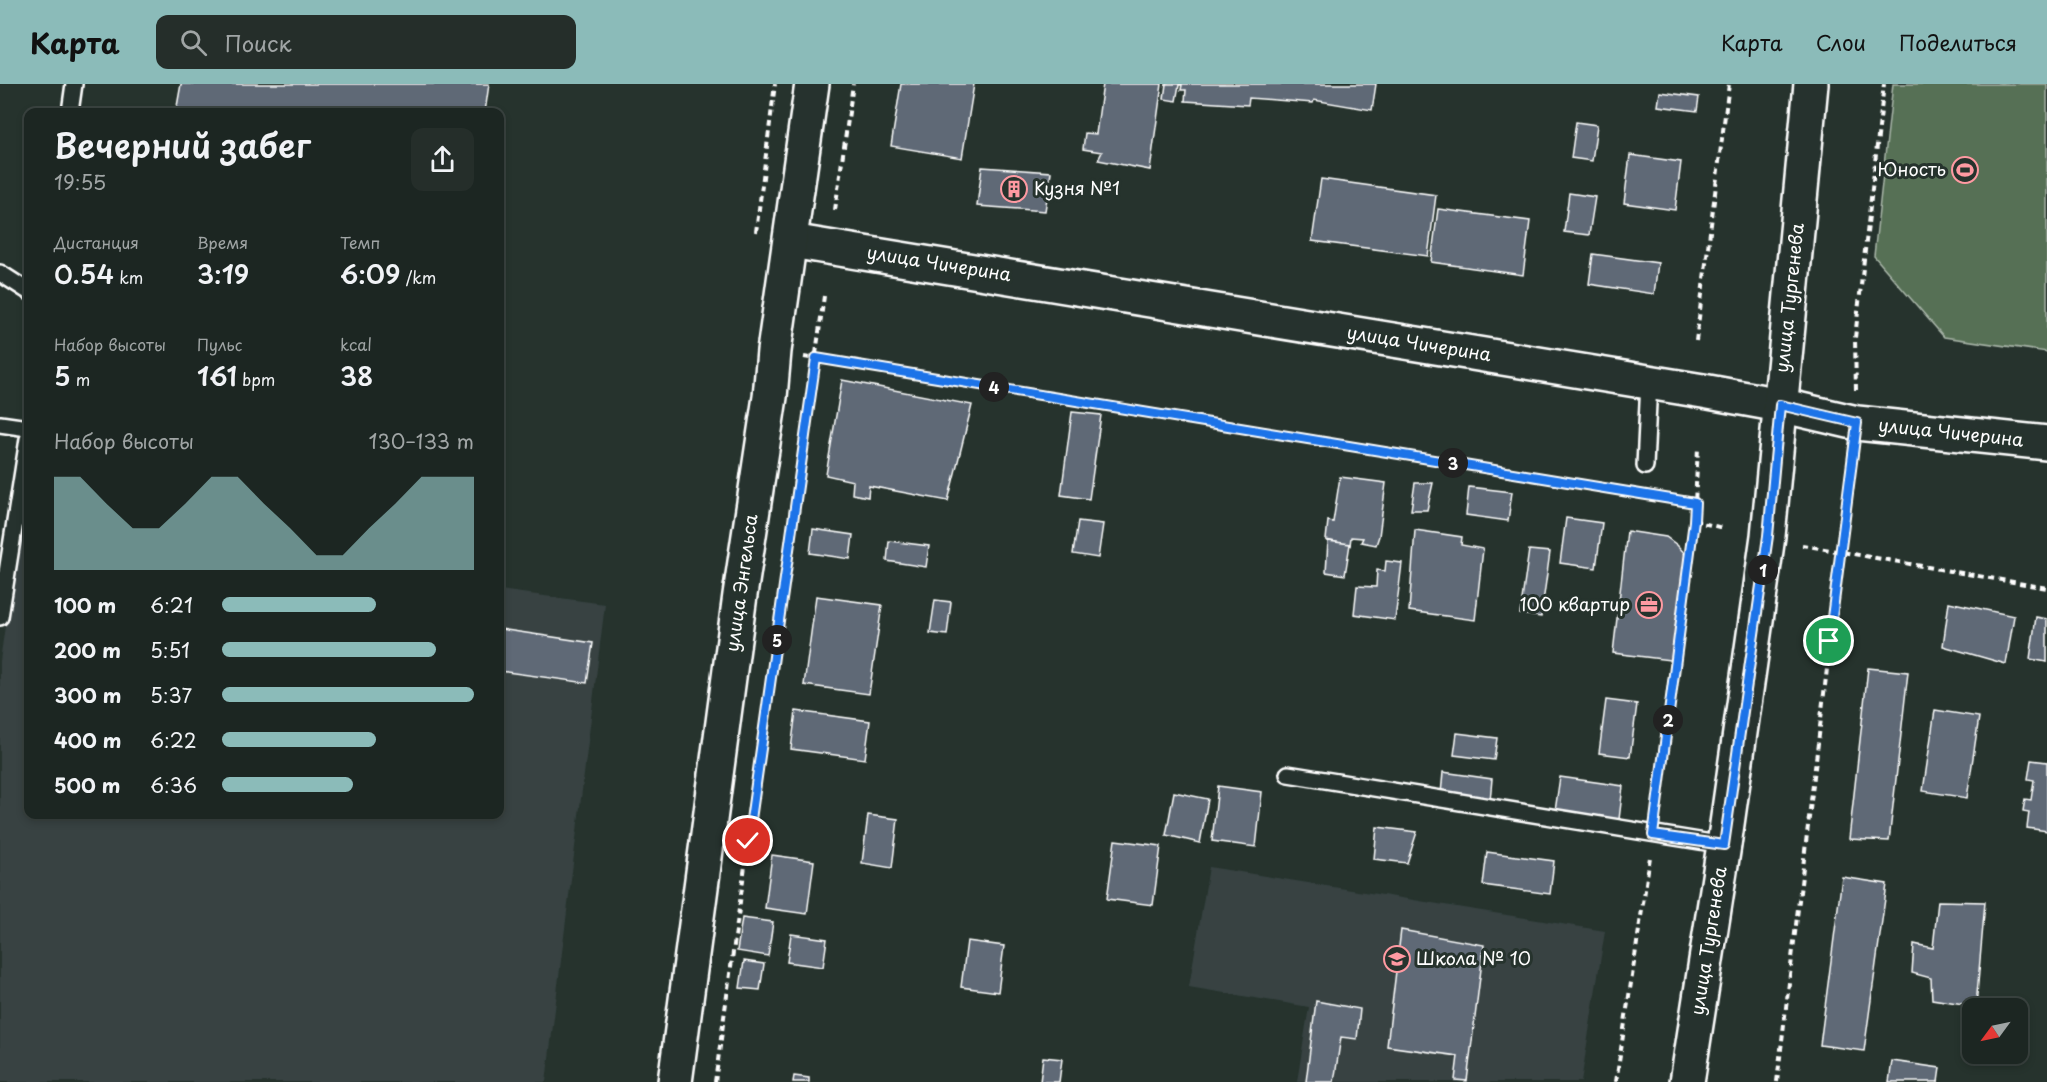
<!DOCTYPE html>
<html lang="ru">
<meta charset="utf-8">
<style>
body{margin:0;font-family:"Playpen Sans",sans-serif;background:#252e2a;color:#f1f3f6;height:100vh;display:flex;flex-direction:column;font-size:22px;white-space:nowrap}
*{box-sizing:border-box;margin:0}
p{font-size:20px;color:#a0a5a5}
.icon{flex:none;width:33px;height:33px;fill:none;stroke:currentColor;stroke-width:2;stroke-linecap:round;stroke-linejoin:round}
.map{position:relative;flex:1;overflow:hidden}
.sheet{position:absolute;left:24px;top:24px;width:480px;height:711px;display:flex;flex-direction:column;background:#1c2622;border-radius:12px;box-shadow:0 3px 9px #0003,0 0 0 2px #3a4340}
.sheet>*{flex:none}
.needle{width:39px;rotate:237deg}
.buttons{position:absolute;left:1962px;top:914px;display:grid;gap:12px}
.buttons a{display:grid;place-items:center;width:66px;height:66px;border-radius:12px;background:#1c2622;box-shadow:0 3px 9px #0003,0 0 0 2px #3a4340;font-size:30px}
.pin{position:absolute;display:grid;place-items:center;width:51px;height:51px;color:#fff;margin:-26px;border:3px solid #fff;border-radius:50%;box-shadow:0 2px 6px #0007}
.km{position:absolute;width:30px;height:30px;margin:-15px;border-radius:50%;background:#222;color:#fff;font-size:16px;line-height:30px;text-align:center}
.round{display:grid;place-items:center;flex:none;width:63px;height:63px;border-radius:12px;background:#252e2a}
.overview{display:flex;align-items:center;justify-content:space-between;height:102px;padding:0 30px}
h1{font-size:33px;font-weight:600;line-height:45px}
.stats{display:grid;grid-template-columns:repeat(3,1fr);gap:9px;height:102px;padding:6px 30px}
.stats div{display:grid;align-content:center}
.stats b{font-size:26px;font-weight:600}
.stats small{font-size:16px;font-weight:400}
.stats p{font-size:16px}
.chart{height:168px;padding:12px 30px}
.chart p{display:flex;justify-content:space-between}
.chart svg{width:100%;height:108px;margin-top:6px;fill:#8bbbb9;opacity:.7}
ul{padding:0 30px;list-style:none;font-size:20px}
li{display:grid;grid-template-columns:96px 72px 1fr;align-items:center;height:45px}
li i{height:15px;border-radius:8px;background:#8bbbb9}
header{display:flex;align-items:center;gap:36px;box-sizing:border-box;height:84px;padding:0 30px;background:#8bbbb9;color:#111}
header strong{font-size:28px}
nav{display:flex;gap:33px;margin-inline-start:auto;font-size:21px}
.search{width:420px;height:54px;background:#252e2a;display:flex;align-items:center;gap:15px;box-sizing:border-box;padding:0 21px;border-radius:12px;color:#a0a5a5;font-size:22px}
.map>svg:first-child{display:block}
</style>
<header>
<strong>Карта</strong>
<div class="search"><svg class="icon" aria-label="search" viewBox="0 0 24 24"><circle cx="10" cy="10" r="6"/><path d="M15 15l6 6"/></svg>Поиск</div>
<nav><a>Карта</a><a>Слои</a><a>Поделиться</a></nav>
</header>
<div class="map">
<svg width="2047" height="998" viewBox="0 0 2047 998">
<rect width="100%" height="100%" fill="#26332d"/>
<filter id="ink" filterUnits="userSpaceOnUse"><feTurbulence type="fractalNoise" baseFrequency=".0167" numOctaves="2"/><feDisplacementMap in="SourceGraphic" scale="12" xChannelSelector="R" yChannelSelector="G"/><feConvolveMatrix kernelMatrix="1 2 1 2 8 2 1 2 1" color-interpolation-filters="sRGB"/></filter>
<g filter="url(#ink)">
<!-- built -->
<g fill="#374343">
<path d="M19,444L28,445V730H500V506L605,520L546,998H0V577Z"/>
<path d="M1209,783L1605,847L1581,998H1297L1309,923L1189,903Z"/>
</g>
<!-- green -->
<path fill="#566f55" stroke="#aab7aa" stroke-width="1.5" d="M1893,0H2047V268L1944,253L1874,172Z"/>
<!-- building -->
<g fill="#5e6976" stroke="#fff" stroke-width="1.5">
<path d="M181,0H489L485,28H176Z"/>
<path d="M901,0H974L962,74L891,62Z"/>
<path d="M1103,0H1162L1150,86L1098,76L1102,68L1083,65L1085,49L1096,50Z"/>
<path d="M1166,0H1376L1372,26L1314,16L1313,19L1249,14L1248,21L1185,17L1186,6H1181L1182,1H1179L1176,17L1164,15Z"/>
<path d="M1660,8L1699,13L1697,27L1658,22Z"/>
<path d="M1576,38L1597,41L1592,77L1571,74Z"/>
<path d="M1630,71L1681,78L1675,126L1624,119Z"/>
<path d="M982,83L1051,88L1045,127L977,122Z"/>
<path d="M1321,95L1436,111L1428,172L1312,157Z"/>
<path d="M1569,109L1595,113L1589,151L1564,148Z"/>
<path d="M1438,125L1530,137L1523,191L1431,178Z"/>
<path d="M1593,170L1658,179L1654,210L1589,200Z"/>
<path d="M842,296L972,321L948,417L869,402L868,413L852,410L853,397L826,391Z"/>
<path d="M1072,328L1101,331L1089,415L1061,411Z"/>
<path d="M1340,393L1386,399L1379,452L1376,461L1361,458L1363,454L1351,453L1350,461L1326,456L1328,437L1333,438Z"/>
<path d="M1415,399H1433L1427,426H1411Z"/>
<path d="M1469,403L1512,408L1508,437L1466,431Z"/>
<path d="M1566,434L1602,439L1596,484L1560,479Z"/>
<path d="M1078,437L1103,440L1098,474L1073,470Z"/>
<path d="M813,445L853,451L850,475L810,469Z"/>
<path d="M1415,446L1462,453L1461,461L1483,465L1475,536L1409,527Z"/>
<path d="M1627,447L1666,453L1677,461L1689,474L1678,577L1613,569Z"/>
<path d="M889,457L929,462L926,483L887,477Z"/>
<path d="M1328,457L1350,460L1345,491L1326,488Z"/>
<path d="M1529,466L1550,468L1541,533L1520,530Z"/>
<path d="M1386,477L1402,479L1395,536L1354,530L1357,502L1376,503L1377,486L1385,487Z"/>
<path d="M816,512L882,521L869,610L804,601Z"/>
<path d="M935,516L951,518L947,551L930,549Z"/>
<path d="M1949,518L2014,532L2006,580L1943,562Z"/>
<path d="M2036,533L2047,535V578L2030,575Z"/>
<path d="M500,545L593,559L587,599L500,587Z"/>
<path d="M1868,584L1908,588L1889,757L1849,755Z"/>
<path d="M1606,616L1637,620L1630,673L1599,669Z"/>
<path d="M1935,626L1979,633L1967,714L1923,707Z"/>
<path d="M796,627L870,637L865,675L791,665Z"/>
<path d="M1457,649L1497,654L1494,676L1454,671Z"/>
<path d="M2031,676L2047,678V747L2027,744L2029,728L2023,727L2025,715L2031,716L2034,696L2028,695Z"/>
<path d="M1443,688L1492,695L1490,717L1441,710Z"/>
<path d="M1560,693L1623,702L1617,752L1553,741Z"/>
<path d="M1218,702L1262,708L1256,763L1212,757Z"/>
<path d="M1174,708L1208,715L1200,759L1166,751Z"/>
<path d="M868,731L898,735L892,784L862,779Z"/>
<path d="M1377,743L1417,748L1407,779L1374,775Z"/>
<path d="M1115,756L1161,762L1153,821L1107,815Z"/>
<path d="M1487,768L1554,777L1550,810L1483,801Z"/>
<path d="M772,771L814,777L807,830L765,824Z"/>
<path d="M1842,793L1887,800L1864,967L1820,961Z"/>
<path d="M1938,817L1985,818L1976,922L1932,915L1931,894L1912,889L1914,860L1933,864Z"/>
<path d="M742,834L773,838L768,872L737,867Z"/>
<path d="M1401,846L1484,861L1467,997L1455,996L1458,972L1387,962Z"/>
<path d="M791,850L827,855L823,883L787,878Z"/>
<path d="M967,857L1004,862L998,908L961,903Z"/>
<path d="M744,877L764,880L760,906L740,904Z"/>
<path d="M1316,917L1360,925L1357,955L1341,953L1334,998H1306Z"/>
<path d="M1043,973L1062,975L1059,998H1040Z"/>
<path d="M1892,977L1940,984L1938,998H1889Z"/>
<path d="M794,992L809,994V998H793Z"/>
</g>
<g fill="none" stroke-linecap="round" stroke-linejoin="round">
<defs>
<g id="lane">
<path d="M70,28L74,0"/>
<path d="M0,189L28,207"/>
<path d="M0,340L28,344"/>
<path d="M1645,382L1649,298"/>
<path d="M0,533L28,355"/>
<path d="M1288,690L1724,761"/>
</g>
<g id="secondary">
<path d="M791,157L1703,307L1780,321L1857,339L2047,359"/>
<path d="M675,998L740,511L770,313L774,267L812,0"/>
</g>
<path id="primary" d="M1687,998L1724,761L1768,452L1811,0"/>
</defs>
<!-- lane casing -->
<use href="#lane" stroke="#fff" stroke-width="20"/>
<!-- secondary casing -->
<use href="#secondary" stroke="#fff" stroke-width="38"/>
<!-- primary casing -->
<use href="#primary" stroke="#fff" stroke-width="38"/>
<!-- path -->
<g stroke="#fff" stroke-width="4" stroke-dasharray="6 4.5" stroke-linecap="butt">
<path d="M835,126L853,0"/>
<path d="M756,148L775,0"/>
<path d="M1696,257L1729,0"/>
<path d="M804,273L1695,419"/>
<path d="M1856,306L1855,254L1884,0"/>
<path d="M1694,437L1723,444"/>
<path d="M1802,461L2047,504"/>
<path d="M1656,727L1694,437L1698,364"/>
<path d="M715,998L824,212"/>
<path d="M1616,998L1650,773"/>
<path d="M1777,998L1853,370"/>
</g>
<!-- lane -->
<use href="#lane" stroke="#26332d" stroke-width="15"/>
<!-- secondary -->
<use href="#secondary" stroke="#26332d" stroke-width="33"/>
<!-- primary -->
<use href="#primary" stroke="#26332d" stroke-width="33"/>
</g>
</g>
<g fill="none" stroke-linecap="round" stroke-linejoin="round" filter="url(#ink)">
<defs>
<path id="route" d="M748,757L816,274L1695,419L1694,437L1653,751L1724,761L1768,452L1780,321L1857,339L1829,557"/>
</defs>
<!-- route casing -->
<use href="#route" stroke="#fff" stroke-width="12"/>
<!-- route -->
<use href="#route" stroke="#1a73e8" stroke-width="8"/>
</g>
<!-- icons -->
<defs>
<symbol id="stadium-ring" viewBox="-11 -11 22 22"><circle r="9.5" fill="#26332d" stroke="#ff9aa2" stroke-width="1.5"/><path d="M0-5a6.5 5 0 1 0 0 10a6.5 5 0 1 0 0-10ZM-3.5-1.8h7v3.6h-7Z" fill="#ff9aa2"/></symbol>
<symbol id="building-ring" viewBox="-11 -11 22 22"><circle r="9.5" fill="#26332d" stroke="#ff9aa2" stroke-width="1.5"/><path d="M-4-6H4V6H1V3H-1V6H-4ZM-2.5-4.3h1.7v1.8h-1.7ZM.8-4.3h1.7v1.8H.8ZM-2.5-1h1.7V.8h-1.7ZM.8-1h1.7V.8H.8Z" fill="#ff9aa2"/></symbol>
<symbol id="office-ring" viewBox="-11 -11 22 22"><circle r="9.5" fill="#26332d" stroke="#ff9aa2" stroke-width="1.5"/><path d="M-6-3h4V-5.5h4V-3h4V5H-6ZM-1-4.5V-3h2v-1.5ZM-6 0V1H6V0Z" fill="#ff9aa2"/></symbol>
<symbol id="school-ring" viewBox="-11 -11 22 22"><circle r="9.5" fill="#26332d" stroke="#ff9aa2" stroke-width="1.5"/><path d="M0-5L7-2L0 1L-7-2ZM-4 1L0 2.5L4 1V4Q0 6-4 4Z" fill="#ff9aa2"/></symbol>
</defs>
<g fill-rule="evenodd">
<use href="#stadium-ring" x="1950" y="71" width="30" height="30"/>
<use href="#building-ring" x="999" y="90" width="30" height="30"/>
<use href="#office-ring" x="1634" y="506" width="30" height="30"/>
<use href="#school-ring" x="1382" y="860" width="30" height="30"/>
</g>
<g text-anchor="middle" stroke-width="6" stroke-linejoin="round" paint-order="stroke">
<!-- poi labels -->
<g font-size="18" fill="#fff" stroke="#26332d" text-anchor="end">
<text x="1946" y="92">Юность</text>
<text x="1034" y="111" text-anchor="start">Кузня №1</text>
<text x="1630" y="527">100 квартир</text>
<text x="1416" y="881" text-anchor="start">Школа № 10</text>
</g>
<!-- street labels -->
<g font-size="18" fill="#fff" stroke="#26332d">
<text transform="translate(939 180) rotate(9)" y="6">улица Чичерина</text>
<text transform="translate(1790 214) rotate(-84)" y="6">улица Тургенева</text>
<text transform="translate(1419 260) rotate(9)" y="6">улица Чичерина</text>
<text transform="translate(1951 349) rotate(6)" y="6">улица Чичерина</text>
<text transform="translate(742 499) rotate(-82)" y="6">улица Энгельса</text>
<text transform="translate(1709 857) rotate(-81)" y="6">улица Тургенева</text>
</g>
</g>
</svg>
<div class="buttons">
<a><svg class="needle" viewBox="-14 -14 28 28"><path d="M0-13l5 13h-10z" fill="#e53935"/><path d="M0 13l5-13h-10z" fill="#a0a5a5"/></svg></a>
</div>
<div class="pin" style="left:1829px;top:557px;background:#1e9e55"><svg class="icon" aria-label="arrive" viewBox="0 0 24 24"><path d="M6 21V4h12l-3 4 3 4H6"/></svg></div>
<div class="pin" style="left:748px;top:757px;background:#d93025"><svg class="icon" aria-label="check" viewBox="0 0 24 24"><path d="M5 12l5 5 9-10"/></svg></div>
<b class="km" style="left:1763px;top:486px">1</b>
<b class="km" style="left:1668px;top:636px">2</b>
<b class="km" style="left:1453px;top:379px">3</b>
<b class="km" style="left:994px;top:303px">4</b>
<b class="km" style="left:777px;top:556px">5</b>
<section class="sheet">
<div class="overview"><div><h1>Вечерний забег</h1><p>19:55</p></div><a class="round"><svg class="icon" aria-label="share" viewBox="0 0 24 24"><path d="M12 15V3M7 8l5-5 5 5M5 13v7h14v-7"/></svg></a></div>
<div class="stats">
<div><p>Дистанция</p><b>0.54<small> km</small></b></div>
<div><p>Время</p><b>3:19</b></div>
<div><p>Темп</p><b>6:09<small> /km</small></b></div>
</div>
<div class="stats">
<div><p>Набор высоты</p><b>5<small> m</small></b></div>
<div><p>Пульс</p><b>161<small> bpm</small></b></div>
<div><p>kcal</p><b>38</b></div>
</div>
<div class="chart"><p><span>Набор высоты</span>130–133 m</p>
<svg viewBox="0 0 160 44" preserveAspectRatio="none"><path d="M0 44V6L10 6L20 17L30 27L40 27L50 17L60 6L70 6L80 17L90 27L100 38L110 38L120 27L130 17L140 6L150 6L160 6V44z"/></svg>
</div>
<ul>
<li><b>100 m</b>6:21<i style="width:61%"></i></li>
<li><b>200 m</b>5:51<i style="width:85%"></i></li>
<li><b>300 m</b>5:37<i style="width:100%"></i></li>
<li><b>400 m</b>6:22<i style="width:61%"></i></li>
<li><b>500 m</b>6:36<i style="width:52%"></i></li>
</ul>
</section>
</div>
